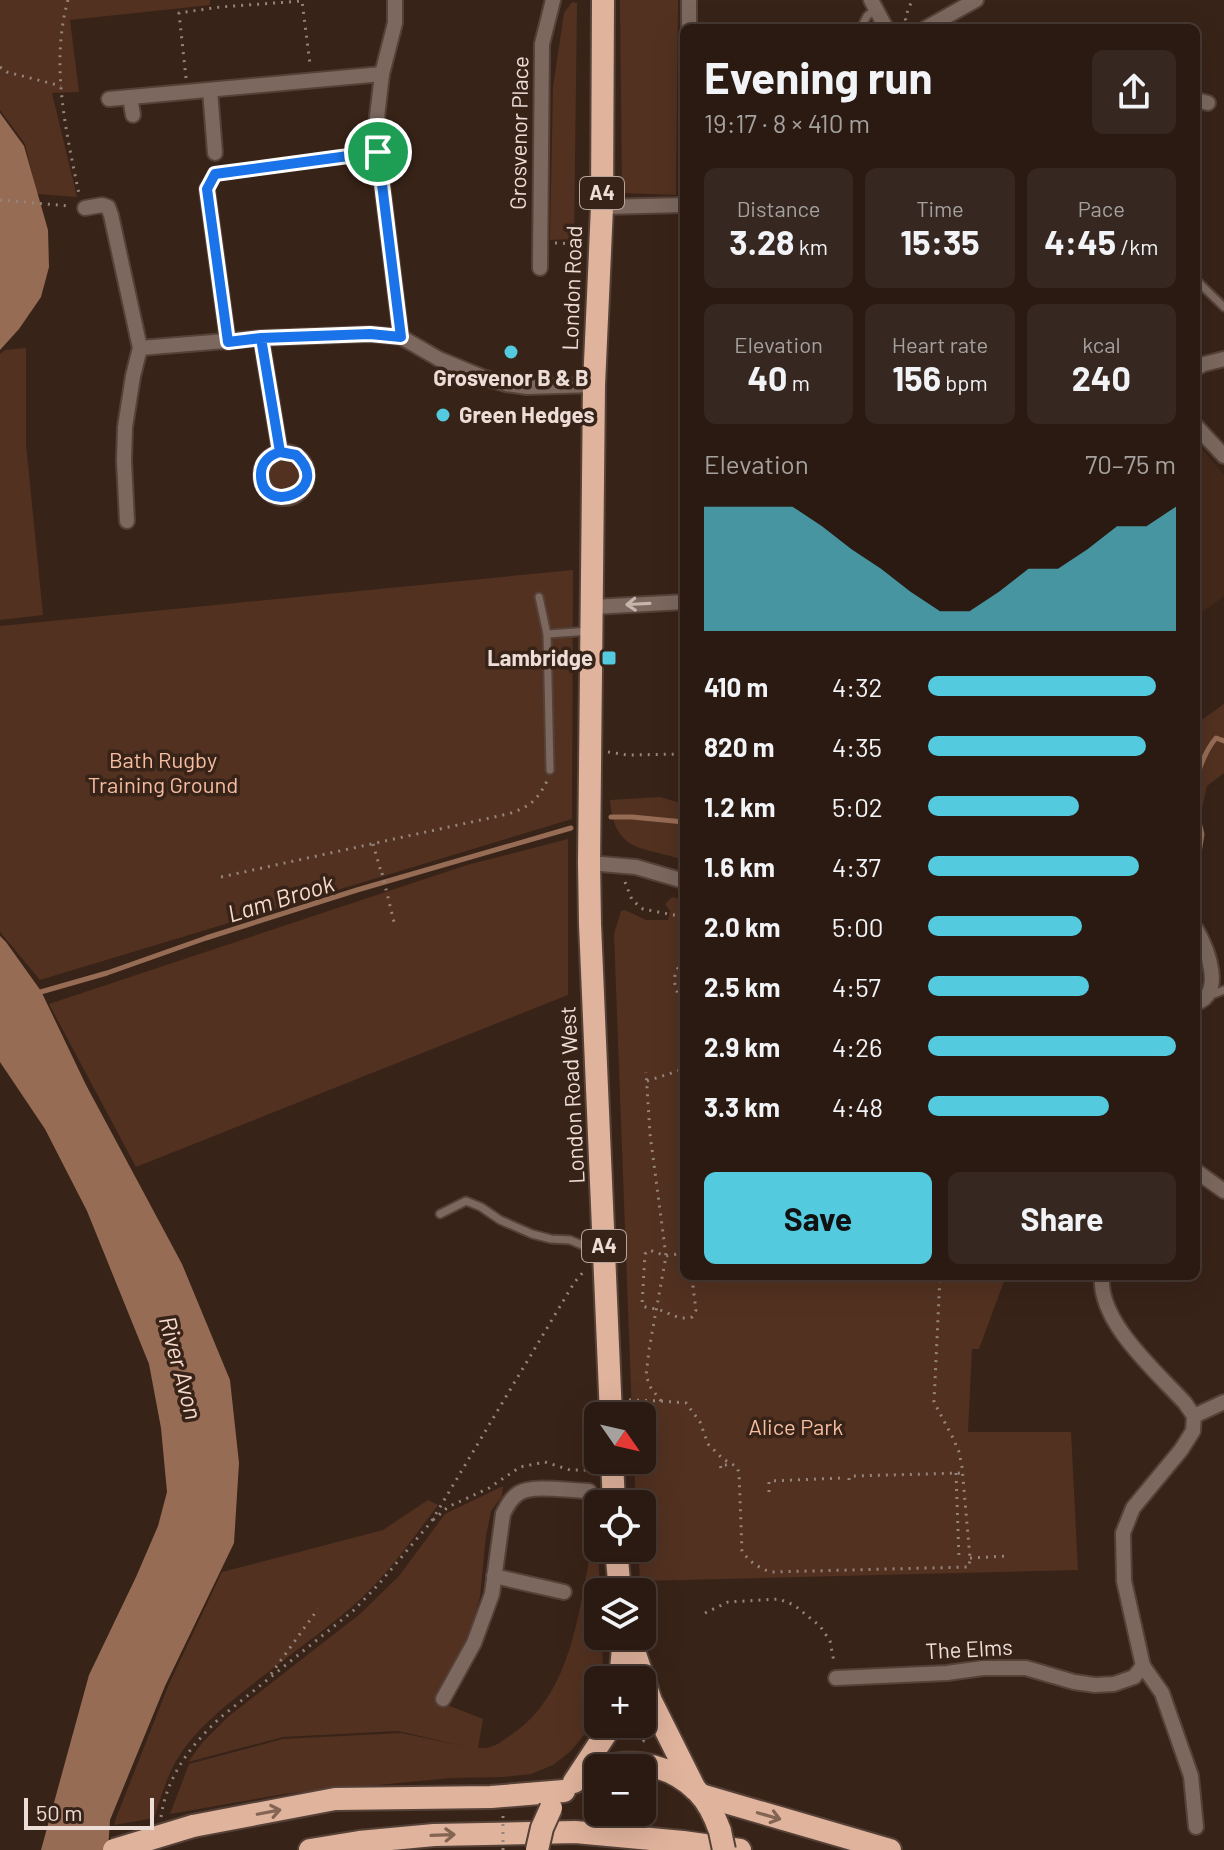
<!DOCTYPE html>
<meta charset="utf-8">
<style>
body{margin:0;font-family:Barlow,sans-serif;background:#362720;color:#f1f3f6;height:100vh;display:flex;flex-direction:column;font-size:30px;white-space:nowrap}
*{box-sizing:border-box;margin:0}
p{font-size:26px;color:#a5a19f}
.icon{flex:none;width:44px;height:44px;fill:none;stroke:currentColor;stroke-width:2;stroke-linecap:round;stroke-linejoin:round}
.map{position:relative;flex:1;overflow:hidden}
.drawer{position:absolute;left:680px;top:24px;width:520px;height:1256px;display:flex;flex-direction:column;background:#2a1a12;border-radius:12px;box-shadow:0 8px 32px #0002,0 0 0 2px #463832}
.drawer>*{flex:none}
.needle{width:52px;rotate:124deg}
.fabs{position:absolute;left:584px;top:1402px;display:grid;gap:16px}
.fabs a{display:grid;place-items:center;width:72px;height:72px;border-radius:12px;background:#2a1a12;box-shadow:0 8px 32px #0002,0 0 0 2px #463832;font-size:40px}
.scale{position:absolute;left:24px;bottom:20px;width:130px;box-sizing:border-box;padding-left:8px;border:4px solid #ecded7;border-top:0;font-size:22px;line-height:28px;white-space:nowrap;color:#ecded7;-webkit-text-stroke:6px #382318;paint-order:stroke}
.pin{position:absolute;display:grid;place-items:center;width:68px;height:68px;color:#fff;margin:-34px;border:4px solid #fff;border-radius:50%;box-shadow:0 2px 8px #0007}
.round{display:grid;place-items:center;flex:none;width:84px;height:84px;border-radius:12px;background:#362720}
.head{display:flex;align-items:center;justify-content:space-between;height:136px;padding:0 24px}
h1{font-size:44px;font-weight:700;line-height:60px}
.figures{display:grid;grid-template-columns:repeat(3,1fr);gap:12px;height:136px;padding:8px 24px}
.figures div{display:grid;align-content:center;border-radius:12px;background:#362720;text-align:center}
.figures b{font-size:34px;font-weight:700}
.figures small{font-size:22px;font-weight:400}
.figures p{font-size:22px}
.chart{height:224px;padding:16px 24px}
.chart p{display:flex;justify-content:space-between}
.chart svg{width:100%;height:144px;margin-top:8px;fill:#54cade;opacity:.7}
.action{display:flex;gap:16px;margin-top:auto;padding:16px 24px}
.action a{flex:1;height:92px;border-radius:12px;background:#54cade;color:#111;font-size:32px;font-weight:700;line-height:92px;text-align:center}
.action a+a{background:#362720;color:#f1f3f6}
ul{padding:0 24px;list-style:none;font-size:26px}
li{display:grid;grid-template-columns:128px 96px 1fr;align-items:center;height:60px}
li i{height:20px;border-radius:10px;background:#54cade}
.map>svg:first-child{display:block}
</style>
<div class="map">
<svg width="1224" height="1850" viewBox="0 0 1224 1850">
<rect width="100%" height="100%" fill="#382318"/>
<!-- built -->
<path fill="#44291a" d="M1196,441L1224,475V596L1196,617Z"/>
<!-- green -->
<g fill="#523120">
<path d="M0,0H210V5L70,20L79,92L52,93L77,197L37,194L25,144L0,110Z"/>
<path d="M620,0H678L676,195L622,193Z"/>
<path d="M572,2L577,3L574,239L550,240L553,87L564,13Z"/>
<path d="M26,348V444L43,615L0,620V354L5,350Z"/>
<circle cx="284" cy="475" r="17"/>
<path d="M573,570L572,819L40,980L0,932V626Z"/>
<path d="M1224,704V773L1207,786L1196,835V714L1203,719Z"/>
<path d="M660,797L684,804V860C642,846 615,854 610,800Z"/>
<path d="M568,839V995L136,1167L49,1004L467,865Z"/>
<path d="M672,897L684,900V1276H1006L979,1349H972L968,1432H1071L1078,1570L640,1581L638,1548H642V1504H636L634,1460H642V1416H632L614,934L621,911L625,910L646,920H668L670,911L665,904Z"/>
<path d="M503,1486L502,1496L491,1511L486,1536L480,1597L472,1626L461,1654L435,1700L483,1719L478,1748C495,1748 497,1744 511,1735C571,1695 578,1615 591,1550H598L600,1592H598V1636H602L603,1680H598V1704L588,1730L571,1751L553,1765L531,1774L504,1777L451,1778L284,1794L170,1814L189,1764L283,1739L401,1733L468,1747L398,1731L283,1737L188,1762L202,1743L229,1716L360,1614L399,1576L445,1514Z"/>
<path d="M428,1500L438,1505C409,1544 380,1585 341,1616C310,1641 276,1665 244,1691C220,1710 196,1730 179,1756C167,1775 161,1797 154,1818L114,1825L116,1818L169,1684L222,1572L383,1530Z"/>
</g>
<!-- water -->
<g fill="#976c55">
<path d="M0,113L24,146L48,230L49,267L41,297L19,329L0,350Z"/>
<path d="M0,936L6,942L41,991L86,1085L182,1264L230,1380L239,1463L234,1543L165,1686L110,1820L108,1850H41L89,1675L136,1577L158,1526L167,1492L161,1428L149,1364L87,1211L45,1129L0,1062Z"/>
</g>
<g fill="none" stroke-linecap="round" stroke-linejoin="round">
<!-- stream -->
<g stroke="#976c55" stroke-width="5">
<path d="M1196,779C1201,764 1206,750 1216,738L1224,741"/>
<path d="M1196,810L1202,834L1199,853L1196,856"/>
<path d="M611,817H632L684,822"/>
<path d="M37,993L107,973L206,938L357,890L571,828"/>
</g>
<defs>
<g id="service">
<path d="M861,28L867,16L876,9"/>
<path d="M1196,280L1224,307"/>
<path d="M539,597L547,634L550,770"/>
<path d="M547,634L590,631"/>
<path d="M1214,994L1224,990"/>
<path d="M440,1214L466,1201L481,1207L500,1220L532,1234L551,1239L570,1240L599,1252"/>
</g>
<g id="minor">
<path d="M395,0V23L382,74L377,117L378,152L401,337"/>
<path d="M871,0L886,28"/>
<path d="M689,28V0"/>
<path d="M926,28L976,0"/>
<path d="M210,90L215,153"/>
<path d="M130,97L133,115"/>
<path d="M109,99L382,74"/>
<path d="M1196,100L1208,103"/>
<path d="M207,189L228,342"/>
<path d="M602,207L684,205"/>
<path d="M85,208L102,205L108,207L111,215L140,348L133,376L125,427L124,461L127,521"/>
<path d="M540,268L542,44L553,0"/>
<path d="M261,338L280,452"/>
<path d="M140,348L261,338L370,334L401,337L439,359L485,378L506,384L527,387L594,385"/>
<path d="M1196,368L1204,364L1224,359"/>
<path d="M1196,426L1224,456"/>
<circle cx="284" cy="475" r="23"/>
<path d="M593,607L684,602"/>
<path d="M589,863L636,867L684,881"/>
<path d="M1196,929C1209,951 1224,995 1196,1003"/>
<path d="M1196,1171L1224,1191"/>
<path d="M1102,1276C1098,1322 1156,1371 1185,1403L1194,1416L1193,1431L1181,1450L1133,1508L1123,1533L1124,1581L1143,1666L1162,1693L1191,1776L1196,1827"/>
<path d="M1194,1416L1224,1402"/>
<path d="M494,1576L564,1592"/>
<path d="M836,1678L947,1673L983,1668H1026L1074,1682L1095,1685L1114,1684L1134,1677L1143,1666"/>
<path d="M443,1699L474,1643L492,1594L503,1514C507,1506 511,1498 519,1493C533,1484 570,1491 589,1491"/>
</g>
<g id="trunk">
<path d="M603,0L602,207L594,385L589,863L590,924L611,1416"/>
<path d="M612,1460L614,1504"/>
<path d="M616,1548L620,1592"/>
<path d="M629,1636L651,1701L695,1789"/>
<path d="M620,1680L624,1637"/>
<path d="M603,1768C636,1757 674,1767 698,1792C709,1803 715,1817 720,1831"/>
<path d="M574,1782L605,1735L609,1724"/>
<path d="M701,1795L890,1850"/>
<path d="M193,1826L335,1799L491,1797L564,1791"/>
<path d="M310,1850L359,1842L434,1835L575,1832L683,1842L740,1850"/>
</g>
</defs>
<!-- service casing -->
<use href="#service" stroke="#554137" stroke-width="11"/>
<!-- minor casing -->
<use href="#minor" stroke="#554137" stroke-width="18"/>
<!-- trunk casing -->
<use href="#trunk" stroke="#554137" stroke-width="26"/>
<!-- path -->
<g stroke="#95847b" stroke-width="3" stroke-dasharray="2 6" stroke-linecap="butt">
<path d="M68,0C50,64 66,131 79,194"/>
<path d="M908,28L905,18L912,0"/>
<path d="M0,67L7,72L61,86"/>
<path d="M186,78L179,13L220,7L302,1L310,64"/>
<path d="M215,174L362,154"/>
<path d="M0,200L69,206"/>
<path d="M555,243L580,244"/>
<path d="M608,752L627,755L684,754"/>
<path d="M373,844L382,875"/>
<path d="M382,873L395,926"/>
<path d="M221,877L508,814C529,807 537,801 547,781"/>
<path d="M625,882L632,900L643,909L684,917"/>
<path d="M684,962C670,972 673,990 684,1002"/>
<path d="M647,1081L684,1069"/>
<path d="M684,1253L666,1256L649,1250L645,1254L642,1305C646,1308 651,1308 656,1309C670,1312 677,1321 692,1317L696,1310L693,1287L696,1276"/>
<path d="M629,1400L661,1401L651,1388L646,1376L649,1350L666,1256L650,1134L646,1072"/>
<path d="M661,1401L686,1403L700,1422L708,1444L723,1459L737,1467L739,1473L742,1551C749,1562 758,1567 770,1572L969,1567L970,1558L962,1467L959,1452L953,1438L934,1402L940,1276"/>
<path d="M721,1468L720,1465H730"/>
<path d="M956,1473L959,1559"/>
<path d="M849,1480V1477L853,1476L963,1473"/>
<path d="M769,1492V1481L842,1478"/>
<path d="M433,1520L448,1507L489,1488L520,1467L545,1462L570,1470H592"/>
<path d="M970,1558L1007,1556"/>
<path d="M705,1613L728,1602L779,1599L794,1605L820,1626L830,1641L834,1662"/>
<path d="M271,1674L318,1609"/>
<path d="M639,1724L644,1741L647,1740"/>
<path d="M161,1817C167,1775 192,1744 221,1717L353,1611L378,1585L431,1522L574,1283L584,1271"/>
</g>
<!-- service -->
<use href="#service" stroke="#7c685e" stroke-width="7"/>
<!-- minor -->
<use href="#minor" stroke="#7c685e" stroke-width="14"/>
<!-- trunk -->
<use href="#trunk" stroke="#e0b39c" stroke-width="22"/>
<defs>
<g id="trunk-bridge">
<path d="M720,1831L724,1850"/>
<path d="M114,1850L193,1826"/>
<path d="M537,1850L542,1828L551,1808"/>
</g>
</defs>
<!-- trunk-bridge casing -->
<use href="#trunk-bridge" stroke="#554137" stroke-width="26" stroke-linecap="butt"/>
<!-- path-bridge -->
<path stroke="#95847b" stroke-width="3" stroke-dasharray="2 6" stroke-linecap="butt" d="M503,1816V1850"/>
<!-- trunk-bridge -->
<use href="#trunk-bridge" stroke="#e0b39c" stroke-width="22"/>
</g>
<!-- one-way arrows -->
<defs><path id="oneway-shaft" d="M-6 0H5M1.5-3L5.5 0L1.5 3" fill="none" stroke-width="1.6" stroke-linecap="round" stroke-linejoin="round" transform="scale(2)"/></defs>
<use stroke="#c5b5ad" href="#oneway-shaft" transform="translate(638 604) rotate(177)"/>
<g stroke="#846453">
<use href="#oneway-shaft" transform="translate(269 1812) rotate(-11)"/>
<use href="#oneway-shaft" transform="translate(769 1816) rotate(16)"/>
<use href="#oneway-shaft" transform="translate(443 1835) rotate(-2)"/>
</g>
<g fill="none" stroke-linecap="round" stroke-linejoin="round">
<defs>
<path id="route" d="M378,152L215,174L207,189L228,342L261,338L280,452C270,455 261,462 261,474C260,518 335,491 296,455L280,452L261,338L370,334L401,337L378,152"/>
</defs>
<!-- route casing -->
<use href="#route" stroke="#fff" stroke-width="16"/>
<!-- route -->
<use href="#route" stroke="#1a73e8" stroke-width="10"/>
</g>
<!-- markers -->
<g fill="#54cade" stroke="#382318" stroke-width="3">
<circle cx="511" cy="352" r="8"/>
<circle cx="443" cy="415" r="8"/>
<rect x="601" y="650" width="16" height="16" rx="4"/>
</g>
<g text-anchor="middle" stroke-width="7" stroke-linejoin="round" paint-order="stroke">
<!-- shield labels -->
<g fill="#382318" stroke="#b6a69e" stroke-width="2">
<rect x="580" y="177" width="44" height="32" rx="6"/>
<rect x="582" y="1230" width="44" height="32" rx="6"/>
</g>
<g font-size="20" font-weight="bold" fill="#ecded7">
<text x="602" y="200">A4</text>
<text x="604" y="1253">A4</text>
</g>
<!-- street labels -->
<g font-size="22" fill="#ecded7" stroke="#382318">
<text transform="translate(519 133) rotate(-89)" y="8">Grosvenor Place</text>
<text transform="translate(572 288) rotate(-88)" y="8">London Road</text>
<text transform="translate(572 1095) rotate(-93)" y="8">London Road West</text>
<text transform="translate(969 1649) rotate(-3)" y="8">The Elms</text>
</g>
<!-- poi labels -->
<g font-size="22" font-weight="bold" fill="#ecded7" stroke="#382318">
<text x="511" y="386">Grosvenor B &amp; B</text>
<text x="459" y="423" text-anchor="start">Green Hedges</text>
<text x="593" y="666" text-anchor="end">Lambridge</text>
</g>
<!-- park labels -->
<g font-size="22" fill="#f6bda0" stroke="#382318">
<text x="163" y="768">Bath Rugby<tspan x="163" dy="25">Training Ground</tspan></text>
<text x="796" y="1435">Alice Park</text>
</g>
<!-- water labels -->
<g font-size="24" font-style="italic" fill="#f7dacb" stroke="#382318">
<text transform="translate(281 899) rotate(-17)" y="8">Lam Brook</text>
<text transform="translate(180 1368) rotate(75)" y="8">River Avon</text>
</g>
</g>
</svg>
<div class="fabs">
<a><svg class="needle" viewBox="-14 -14 28 28"><path d="M0-13l5 13h-10z" fill="#e53935"/><path d="M0 13l5-13h-10z" fill="#a5a19f"/></svg></a>
<a><svg class="icon" aria-label="locate" viewBox="0 0 24 24"><circle cx="12" cy="12" r="6"/><path d="M12 2v4M12 18v4M2 12h4M18 12h4"/></svg></a>
<a><svg class="icon" aria-label="layers" viewBox="0 0 24 24"><path d="M12 4l9 5-9 5-9-5zM3 14l9 5 9-5"/></svg></a>
<a>+</a>
<a>−</a>
</div>
<div class="scale">50 m</div>
<div class="pin" style="left:378px;top:152px;background:#1e9e55"><svg class="icon" aria-label="arrive" viewBox="0 0 24 24"><path d="M6 21V4h12l-3 4 3 4H6"/></svg></div>
<section class="drawer">
<div class="head"><div><h1>Evening run</h1><p>19:17 · 8 × 410 m</p></div><a class="round"><svg class="icon" aria-label="share" viewBox="0 0 24 24"><path d="M12 15V3M7 8l5-5 5 5M5 13v7h14v-7"/></svg></a></div>
<div class="figures">
<div><p>Distance</p><b>3.28<small> km</small></b></div>
<div><p>Time</p><b>15:35</b></div>
<div><p>Pace</p><b>4:45<small> /km</small></b></div>
</div>
<div class="figures">
<div><p>Elevation</p><b>40<small> m</small></b></div>
<div><p>Heart rate</p><b>156<small> bpm</small></b></div>
<div><p>kcal</p><b>240</b></div>
</div>
<div class="chart"><p><span>Elevation</span>70–75 m</p>
<svg viewBox="0 0 160 44" preserveAspectRatio="none"><path d="M0 44V6L10 6L20 6L30 6L40 12L50 19L60 25L70 32L80 38L90 38L100 32L110 25L120 25L130 19L140 12L150 12L160 6V44z"/></svg>
</div>
<ul>
<li><b>410 m</b>4:32<i style="width:92%"></i></li>
<li><b>820 m</b>4:35<i style="width:88%"></i></li>
<li><b>1.2 km</b>5:02<i style="width:61%"></i></li>
<li><b>1.6 km</b>4:37<i style="width:85%"></i></li>
<li><b>2.0 km</b>5:00<i style="width:62%"></i></li>
<li><b>2.5 km</b>4:57<i style="width:65%"></i></li>
<li><b>2.9 km</b>4:26<i style="width:100%"></i></li>
<li><b>3.3 km</b>4:48<i style="width:73%"></i></li>
</ul>
<div class="action"><a>Save</a><a>Share</a></div>
</section>
</div>
